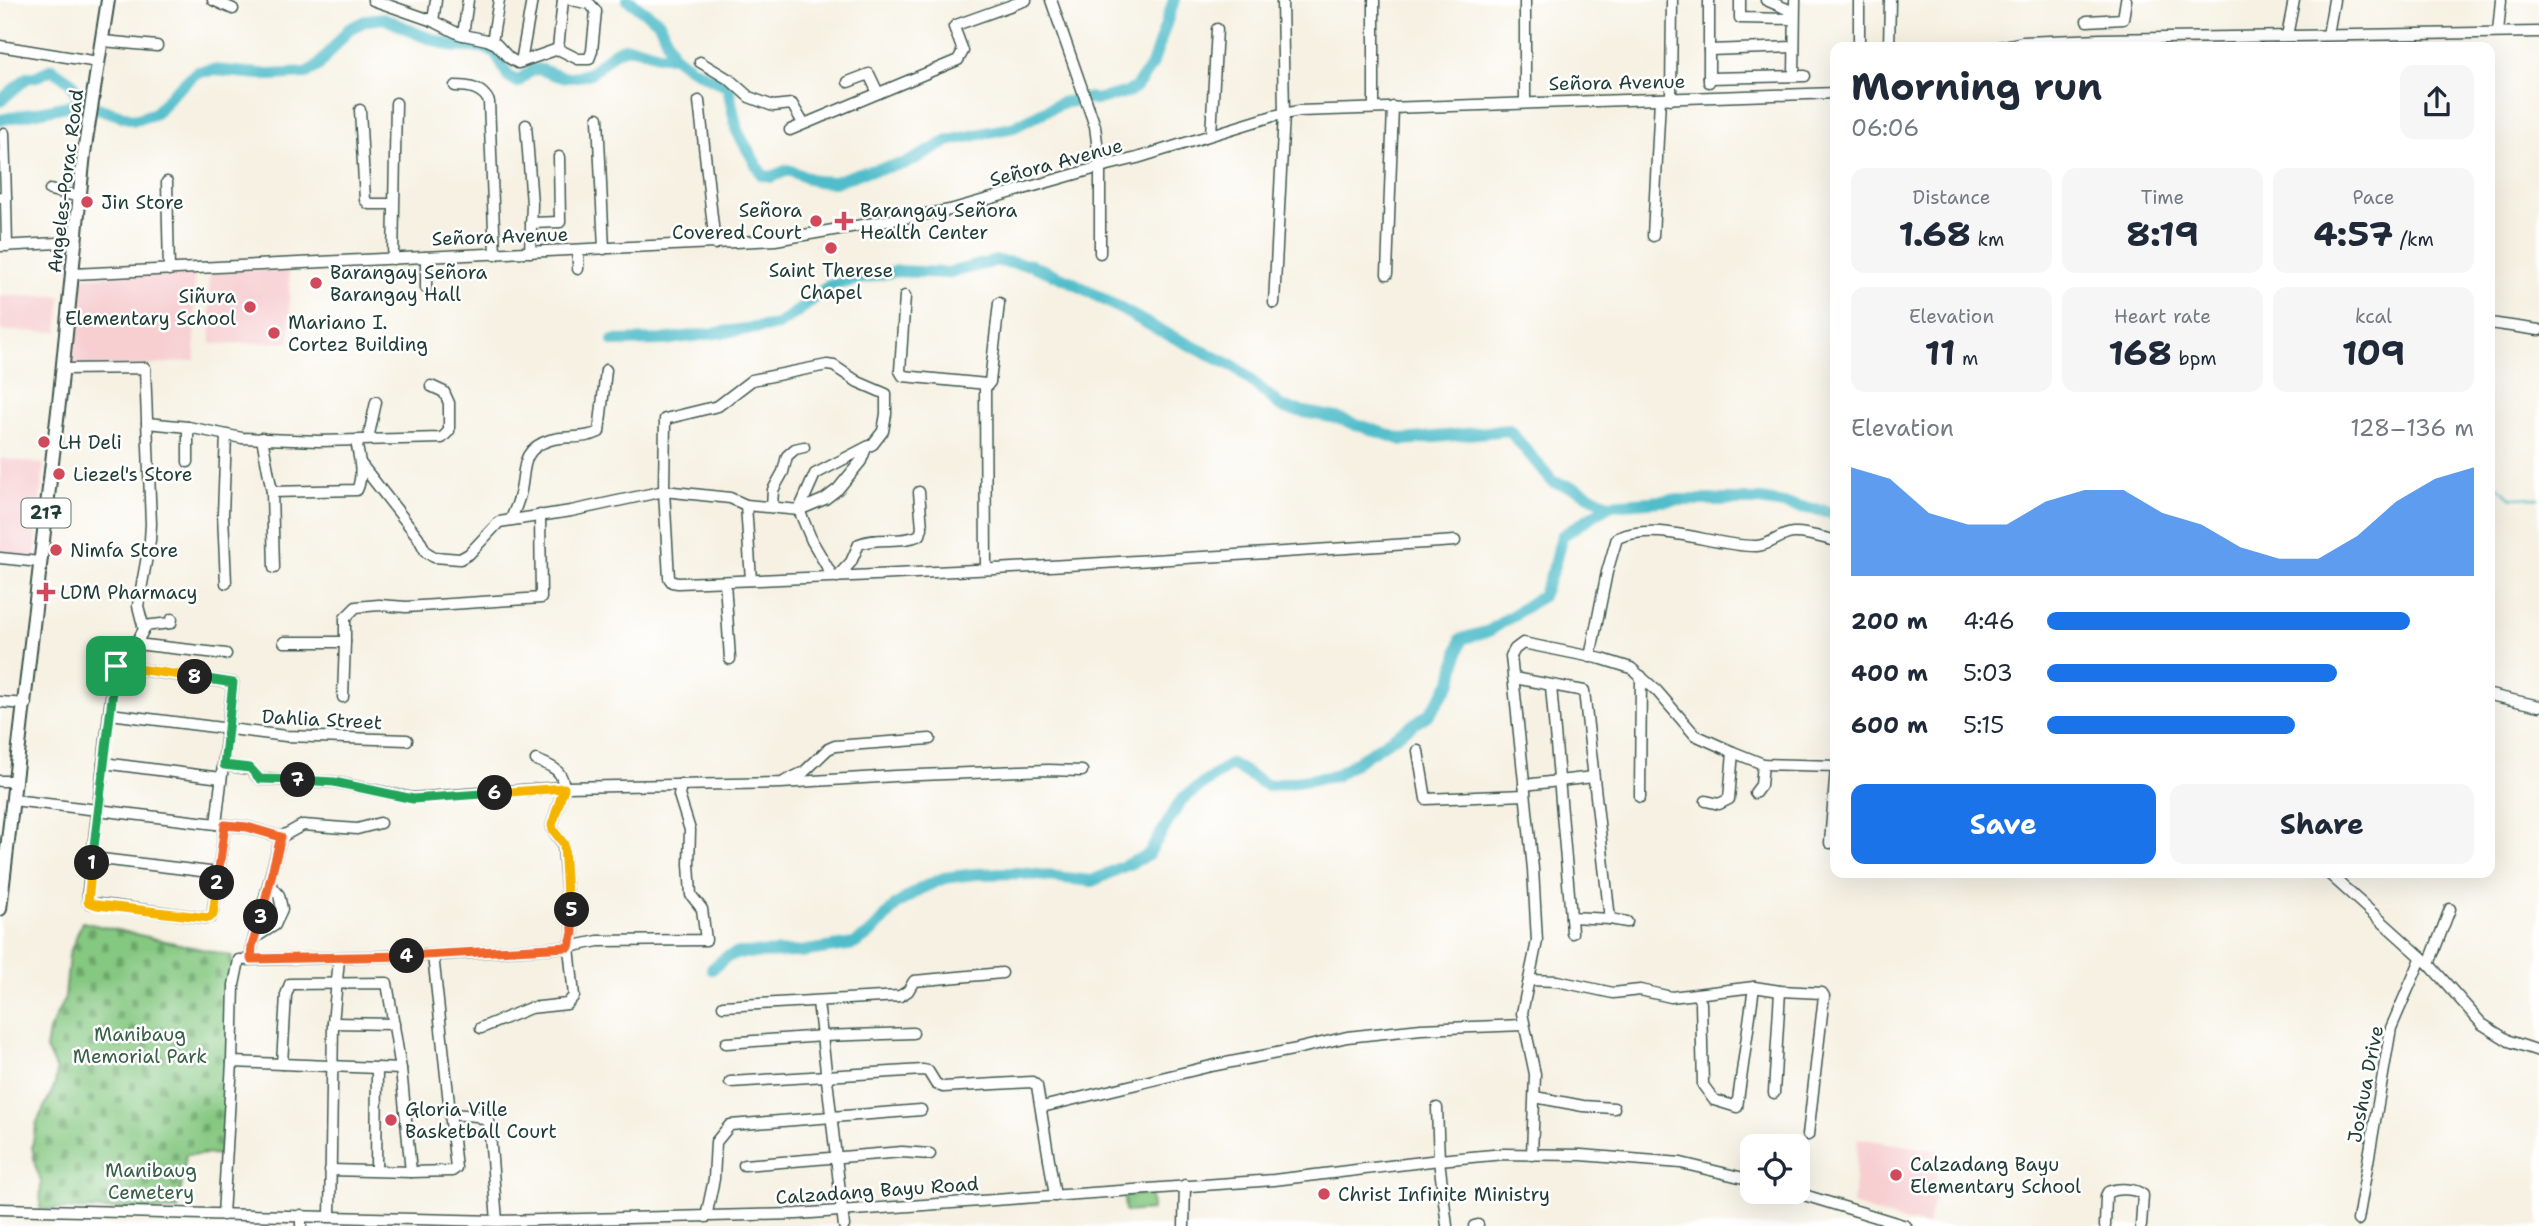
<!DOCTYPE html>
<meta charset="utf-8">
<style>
body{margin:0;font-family:"Shantell Sans",sans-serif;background:#f6f6f7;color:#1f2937;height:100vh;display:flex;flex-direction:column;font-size:26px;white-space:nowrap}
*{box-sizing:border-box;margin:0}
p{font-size:23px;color:#747a83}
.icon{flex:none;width:38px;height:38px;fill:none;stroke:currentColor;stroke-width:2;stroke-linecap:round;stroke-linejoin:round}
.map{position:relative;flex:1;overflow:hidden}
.panel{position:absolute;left:1830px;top:42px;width:665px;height:836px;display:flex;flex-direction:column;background:#fff;border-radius:14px;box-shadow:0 7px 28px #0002}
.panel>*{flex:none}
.fabs{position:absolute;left:1740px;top:1134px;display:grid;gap:14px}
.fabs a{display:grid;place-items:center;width:70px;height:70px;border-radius:14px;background:#fff;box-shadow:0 7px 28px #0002;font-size:35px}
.pin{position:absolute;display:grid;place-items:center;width:60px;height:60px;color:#fff;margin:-30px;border-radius:14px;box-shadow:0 4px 10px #0006}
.km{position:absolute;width:35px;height:35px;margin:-18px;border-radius:50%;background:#222;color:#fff;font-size:19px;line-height:35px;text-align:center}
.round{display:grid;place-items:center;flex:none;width:74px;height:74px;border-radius:14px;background:#f6f6f7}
.summary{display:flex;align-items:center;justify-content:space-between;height:119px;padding:0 21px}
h1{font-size:38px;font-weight:700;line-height:52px}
.stats{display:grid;grid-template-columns:repeat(3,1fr);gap:10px;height:119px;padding:7px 21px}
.stats div{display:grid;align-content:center;border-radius:14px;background:#f6f6f7;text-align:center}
.stats b{font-size:35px;font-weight:700}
.stats small{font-size:19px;font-weight:400}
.stats p{font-size:19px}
.chart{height:196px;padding:14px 21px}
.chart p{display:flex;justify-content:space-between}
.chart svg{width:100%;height:126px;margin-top:7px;fill:#1a73e8;opacity:.7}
.button{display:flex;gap:14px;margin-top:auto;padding:14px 21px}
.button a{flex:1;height:80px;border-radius:14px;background:#1a73e8;color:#fff;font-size:28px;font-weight:700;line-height:80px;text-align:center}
.button a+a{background:#f6f6f7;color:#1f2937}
ul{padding:0 21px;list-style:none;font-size:23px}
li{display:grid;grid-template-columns:112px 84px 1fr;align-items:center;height:52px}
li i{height:18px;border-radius:9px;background:#1a73e8}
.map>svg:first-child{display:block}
</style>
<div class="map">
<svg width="2539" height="1226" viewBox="0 0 2539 1226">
<defs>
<pattern id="cemetery-stones" width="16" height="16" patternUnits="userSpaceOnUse" patternTransform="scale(1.75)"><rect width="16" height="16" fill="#85c881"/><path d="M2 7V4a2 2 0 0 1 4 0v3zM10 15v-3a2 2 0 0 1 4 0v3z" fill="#6ca46a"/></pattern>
</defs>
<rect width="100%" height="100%" fill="#fff"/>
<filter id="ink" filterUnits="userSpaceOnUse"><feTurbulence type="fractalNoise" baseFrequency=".0143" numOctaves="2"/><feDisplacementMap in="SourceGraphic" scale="14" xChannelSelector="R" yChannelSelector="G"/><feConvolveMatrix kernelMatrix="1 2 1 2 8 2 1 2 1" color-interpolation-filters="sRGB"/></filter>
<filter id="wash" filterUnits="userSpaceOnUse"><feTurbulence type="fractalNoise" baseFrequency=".00686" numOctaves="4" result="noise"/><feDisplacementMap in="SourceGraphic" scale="28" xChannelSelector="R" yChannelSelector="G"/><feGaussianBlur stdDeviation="1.57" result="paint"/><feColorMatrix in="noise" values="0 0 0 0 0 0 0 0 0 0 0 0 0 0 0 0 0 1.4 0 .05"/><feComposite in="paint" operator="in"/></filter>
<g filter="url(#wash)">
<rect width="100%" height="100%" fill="#f6f1e2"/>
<!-- built -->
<g fill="#f7cfd1">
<path d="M289,269L290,342L211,344L209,271Z"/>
<path d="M194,273L195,360L145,366H67L77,277Z"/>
<path d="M0,296H61L58,332L0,331Z"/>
<path d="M0,458L44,464L35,557L0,554Z"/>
<path d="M1858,1138L1940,1151L1934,1199L1927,1226L1901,1221L1853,1205Z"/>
</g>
<!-- cemetery -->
<path fill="url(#cemetery-stones)" stroke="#52825a" stroke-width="2" d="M82,922L232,956L225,1154L186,1155L178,1210L40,1209L41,1181L35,1165L32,1146L37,1122L55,1085L57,1071L46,1049L49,1031L65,997L69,955Z"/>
<!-- garden -->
<path fill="#85c881" stroke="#52825a" stroke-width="2" d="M1151,1194L1152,1210L1125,1212L1124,1196Z"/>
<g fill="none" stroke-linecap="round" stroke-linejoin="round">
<!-- stream -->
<path stroke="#51bdca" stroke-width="2" d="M2490,484L2493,482L2512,498L2539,497"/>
<!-- river -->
<g stroke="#51bdca" stroke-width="12">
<path d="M628,0L659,22L673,55"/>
<path d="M0,101L28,77H35L52,69L71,82L81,103L135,120L156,113L173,93L197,72L214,70L271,75L306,73L318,66L349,29L367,20L384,18L420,35L455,47H483L496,53L508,76L518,82C538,61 539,71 562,77C568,78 578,76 584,75C599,73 607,51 625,48C641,46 659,60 673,55L690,68L728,87L737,131L762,175L771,177L788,170L815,181L834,182L860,173L907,163L948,141L1014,127L1061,103L1090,98L1095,100L1128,92L1135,88L1152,65L1174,0"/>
<path d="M0,120L81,103"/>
<path d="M613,341L662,340L778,325L805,306L828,286L896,271L948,273L996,261L1031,265L1070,281L1159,330L1235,367L1283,408L1337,418L1403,440L1509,430L1553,482L1575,488L1609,505L1674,500H1760L1836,513"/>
<path d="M712,969L726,957L738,953L800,952L854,944L871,933L896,905L922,888L944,878L975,874L1019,873L1092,881L1148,855L1182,799L1231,764L1268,786L1335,776L1429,714L1452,681L1461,639L1489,631L1542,596L1553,570L1562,536L1609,505"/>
</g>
</g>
</g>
<g filter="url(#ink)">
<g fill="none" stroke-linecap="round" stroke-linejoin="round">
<defs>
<g id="minor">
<path d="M213,0L233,9"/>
<path d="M373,0L433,21L459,34L487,40L496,44L509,58L518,63L558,49L578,59H589L592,51L596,11L590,4L572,0"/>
<path d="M1051,0L1095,126L1100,167V253"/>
<path d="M1374,0V108"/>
<path d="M1525,0V102"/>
<path d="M1709,0V82"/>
<path d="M1740,0V18L1793,19"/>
<path d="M1766,0L1794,12"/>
<path d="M433,21L436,0"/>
<path d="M2087,21L2123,19L2126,0"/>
<path d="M2498,32L2501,0"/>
<path d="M463,35L468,0"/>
<path d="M2328,35L2334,0"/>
<path d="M2287,36L2294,0"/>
<path d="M103,41L157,46"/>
<path d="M492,42L499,0"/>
<path d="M0,46L98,62"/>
<path d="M1859,47V0"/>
<path d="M1889,47L1890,0"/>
<path d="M1999,47L2023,42L2101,39L2539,32"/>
<path d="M558,49L563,0"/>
<path d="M1709,50L1794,47"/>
<path d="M521,62L532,0"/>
<path d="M700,62L730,80L749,97L773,106L792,104L803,123"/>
<path d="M1794,76L1795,0"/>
<path d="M1709,78L1805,76"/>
<path d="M848,82L869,74L878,93"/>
<path d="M455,86C469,86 483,88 489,102L495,255"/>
<path d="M1671,99L1672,0"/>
<path d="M699,101L715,244"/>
<path d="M360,110L365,200L369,204H393"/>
<path d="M598,118L604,249"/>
<path d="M526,125L532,204L530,252"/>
<path d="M790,130L958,60L963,51L954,27L956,25L1026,0"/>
<path d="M4,133L6,198"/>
<path d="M1211,134L1217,29"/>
<path d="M167,182L169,270"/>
<path d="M50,190L80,197"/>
<path d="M1,197L6,198V200L7,246"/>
<path d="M531,223L560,222L559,157"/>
<path d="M1653,236L1660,99"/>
<path d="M0,246L77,242"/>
<path d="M578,251V269"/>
<path d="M393,259L396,103"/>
<path d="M73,274L775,240L950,210L1100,167L1137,158L1273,116L1299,111L1836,93"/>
<path d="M1387,274L1393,107"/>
<path d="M426,288V257"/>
<path d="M905,296L900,371L903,376L987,384"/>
<path d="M1274,303L1284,114L1282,0"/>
<path d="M2490,323L2539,330"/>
<path d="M63,369L145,368L151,524L150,540L138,606L144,629L136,644"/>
<path d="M147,423L188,427L242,438L319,441L442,438L449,431V403L444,392L431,386"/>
<path d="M262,438L272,492L274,568"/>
<path d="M368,439L376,402"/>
<path d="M188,462V427"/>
<path d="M361,464L418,537L426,552L434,557L460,559L469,554L499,522L571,511L664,491L730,498L746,505L799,510L825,499L838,489L861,461L866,448"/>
<path d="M272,492L357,490C364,475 359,457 356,441"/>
<path d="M746,505L751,580"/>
<path d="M772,507L773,490L783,472L787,456L795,449L804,447"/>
<path d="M511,519C514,512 517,505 519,498C527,474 517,450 550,440C566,435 583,440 599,432L606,370"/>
<path d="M0,558L40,562"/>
<path d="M986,569L985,388L990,382L999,303"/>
<path d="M833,577L812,541L799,510L815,474L873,444L883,431L886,414V394L858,382L834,366L827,365L752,380L718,406L665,419L664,491L669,578L672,582L678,583C938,574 1196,558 1455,541"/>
<path d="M837,577L851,562L859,544C878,536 901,544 920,535L922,528L919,492"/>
<path d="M725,582L730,659"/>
<path d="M226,583L223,514L226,435"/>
<path d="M143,626L171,623L172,619"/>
<path d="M284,642H345V618L356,607L379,605L406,607L541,598L540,515"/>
<path d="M1590,657L1607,572L1617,538C1661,520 1712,547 1757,546C1771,545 1780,534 1793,533C1806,532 1823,538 1836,541"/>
<path d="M116,666L233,683L216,824L225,825L213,912L211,917L207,918L90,903L88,902V891L117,648L123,644H136L226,654"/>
<path d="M1514,678L1584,691L1610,919L1571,917L1551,686"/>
<path d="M2490,695L2539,706"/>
<path d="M343,697L345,642"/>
<path d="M0,702L26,704"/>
<path d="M110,714L286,736L407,740"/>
<path d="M1418,751L1426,799L1525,795"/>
<path d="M103,763L221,778"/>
<path d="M224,765L250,769L260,779L334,782L413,798L564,787L781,783L895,776L1048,770L1082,771"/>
<path d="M0,781H16"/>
<path d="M785,781L804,772L828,749L835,746L930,739"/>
<path d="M1524,785L1593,777"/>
<path d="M1755,793L1761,785L1763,764"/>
<path d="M1640,797L1641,676"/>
<path d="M13,800L216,824"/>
<path d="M1706,801L1719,804L1729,799L1733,752"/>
<path d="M225,825L247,827L281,837L252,946L251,959"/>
<path d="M281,837L303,825L357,829L380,823"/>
<path d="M1830,843L1836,768"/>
<path d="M93,858L218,873"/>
<path d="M2328,873L2429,964L2482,1024L2509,1041L2539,1051"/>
<path d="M1571,917L1572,933"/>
<path d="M1610,919L1627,922"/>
<path d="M256,937L275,925L282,909L279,895L270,884"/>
<path d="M433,955L569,947L598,941L706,940L702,909L691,895L689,864L690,830L679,795L681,784"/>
<path d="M2429,964L2450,909"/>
<path d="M1529,980L1557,981L1613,993L1640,990L1671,997L1754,987L1780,991L1822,993L1824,996L1808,1135"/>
<path d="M1697,995L1701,1003L1703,1085L1714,1100L1737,1107L1754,987"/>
<path d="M818,1002L844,1226"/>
<path d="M723,1006L900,996L908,991L914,981L1002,973"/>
<path d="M333,1023L394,1024"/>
<path d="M481,1028L530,1008L567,1004L574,996L569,947L573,933L572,911L567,896L563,844L553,830L552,825L564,787C562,769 551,766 536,760"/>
<path d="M726,1043L823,1036L913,1033"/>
<path d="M232,1062L401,1069"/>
<path d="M282,1064L286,995L290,984L387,983L401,1069L411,1172"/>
<path d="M730,1082L923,1070L928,1071L936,1084L943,1087L1032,1082L1037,1086L1055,1196"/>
<path d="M1774,1093L1780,991"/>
<path d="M1535,1097L1583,1106L1614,1108"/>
<path d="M1042,1107L1211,1066L1292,1050L1347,1037L1421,1029L1524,1025"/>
<path d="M1437,1108L1439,1160L1447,1226"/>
<path d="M451,1114L477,1116L489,1122L497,1221"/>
<path d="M1532,1155L1535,1074L1522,1013L1537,941L1533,869L1511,656L1515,649L1523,643L1602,659L1631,668L1657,691L1695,735L1733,752L1763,764L1836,766"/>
<path d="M744,1165L902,1152L930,1154"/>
<path d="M376,1170L377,1068"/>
<path d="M1794,1192L1906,1226"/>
<path d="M0,1209L497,1221L797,1214L1274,1180L1439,1160L1504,1154L1581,1155L1681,1163L1752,1180"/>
<path d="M223,1215L232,1062L234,985L239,960L433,955L456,1168L452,1171L411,1172L330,1170"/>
<path d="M301,1215V1226"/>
<path d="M330,1216L333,1023L339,959"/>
<path d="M706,1217L714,1179L716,1142L730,1125L921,1110"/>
<path d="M2358,1220L2391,1028L2421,959"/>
<path d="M1184,1226L1185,1185"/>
<path d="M1474,1226L1478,1225"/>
<path d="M2105,1226L2106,1196L2108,1192C2118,1188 2135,1188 2143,1195L2141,1226"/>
</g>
<path id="major" d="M0,909L60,394L84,153L108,0"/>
</defs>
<!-- minor casing -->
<use href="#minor" stroke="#3f584e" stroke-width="13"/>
<!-- major casing -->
<use href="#major" stroke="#3f584e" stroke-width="16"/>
<!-- minor -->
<use href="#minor" stroke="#fff" stroke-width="10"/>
<!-- major -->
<use href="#major" stroke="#fff" stroke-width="12"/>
</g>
</g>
<g fill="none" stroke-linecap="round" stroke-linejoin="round" filter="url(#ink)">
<defs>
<path id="split-1" d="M92,863L116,666"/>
<path id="split-2" d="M92,863L88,902L97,905L209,918L213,915L217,883"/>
<path id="split-3" d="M217,883L225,825L247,827L281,837L261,917"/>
<path id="split-4" d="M261,917L252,946L251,959L407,956"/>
<path id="split-5" d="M407,956L569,947L573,933L572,910"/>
<path id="split-6" d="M495,793L564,788L552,825L553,830L564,844L567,896L572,910"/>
<path id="split-7" d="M298,780L334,782L413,799L495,793"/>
<path id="split-8" d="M195,677L233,683L224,765L250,768L260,779L298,780"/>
<path id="split-9" d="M116,666L195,677"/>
</defs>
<!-- split-1 casing -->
<use href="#split-1" stroke="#fff" stroke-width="14"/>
<!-- split-2 casing -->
<use href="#split-2" stroke="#fff" stroke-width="14"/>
<!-- split-3 casing -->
<use href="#split-3" stroke="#fff" stroke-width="14"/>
<!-- split-4 casing -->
<use href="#split-4" stroke="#fff" stroke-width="14"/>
<!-- split-5 casing -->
<use href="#split-5" stroke="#fff" stroke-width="14"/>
<!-- split-6 casing -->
<use href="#split-6" stroke="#fff" stroke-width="14"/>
<!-- split-7 casing -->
<use href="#split-7" stroke="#fff" stroke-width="14"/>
<!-- split-8 casing -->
<use href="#split-8" stroke="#fff" stroke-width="14"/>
<!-- split-9 casing -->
<use href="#split-9" stroke="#fff" stroke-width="14"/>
<!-- split-1 -->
<use href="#split-1" stroke="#22a559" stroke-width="9"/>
<!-- split-2 -->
<use href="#split-2" stroke="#f5b400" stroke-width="9"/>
<!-- split-3 -->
<use href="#split-3" stroke="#f0652b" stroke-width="9"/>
<!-- split-4 -->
<use href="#split-4" stroke="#f0652b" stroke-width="9"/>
<!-- split-5 -->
<use href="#split-5" stroke="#f0652b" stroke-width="9"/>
<!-- split-6 -->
<use href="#split-6" stroke="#f5b400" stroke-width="9"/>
<!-- split-7 -->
<use href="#split-7" stroke="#22a559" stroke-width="9"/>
<!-- split-8 -->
<use href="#split-8" stroke="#22a559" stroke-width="9"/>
<!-- split-9 -->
<use href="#split-9" stroke="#f5b400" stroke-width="9"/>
</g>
<!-- markers -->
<g fill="#d1495b" stroke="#fff" stroke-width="2.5">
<circle cx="87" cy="202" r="7"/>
<circle cx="816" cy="221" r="7"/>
<path d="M840.5 210.5h7v7h7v7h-7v7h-7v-7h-7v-7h7z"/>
<circle cx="831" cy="248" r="7"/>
<circle cx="316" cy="283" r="7"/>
<circle cx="250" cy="307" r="7"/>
<circle cx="274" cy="333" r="7"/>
<circle cx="44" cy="442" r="7"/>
<circle cx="59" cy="474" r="7"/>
<circle cx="56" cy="550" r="7"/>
<path d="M42.5 581.5h7v7h7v7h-7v7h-7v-7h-7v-7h7z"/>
<circle cx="391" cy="1120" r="7"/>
<circle cx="1896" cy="1175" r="7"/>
<circle cx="1324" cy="1194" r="7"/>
</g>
<g text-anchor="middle" stroke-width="5" stroke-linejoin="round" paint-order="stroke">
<!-- shield labels -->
<rect fill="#fff" stroke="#627771" stroke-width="2" x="21.5" y="498.5" width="49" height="29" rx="5"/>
<g font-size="18" font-weight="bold" fill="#1f3d34">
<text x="46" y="519">217</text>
</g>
<!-- street labels -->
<g font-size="19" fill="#1f3d34" stroke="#fff">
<text transform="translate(1617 82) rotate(-1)" y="7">Señora Avenue</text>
<text transform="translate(1056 162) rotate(-15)" y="7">Señora Avenue</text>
<text transform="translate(65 181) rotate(-83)" y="7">Angeles-Porac Road</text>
<text transform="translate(500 236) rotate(-2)" y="7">Señora Avenue</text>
<text transform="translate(322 719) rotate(3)" y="7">Dahlia Street</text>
<text transform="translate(2365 1084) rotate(-79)" y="7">Joshua Drive</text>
<text transform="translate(877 1190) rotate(-4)" y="7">Calzadang Bayu Road</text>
</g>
<!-- poi labels -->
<g font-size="19" fill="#1f3d34" stroke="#fff" text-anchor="start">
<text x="101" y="209">Jin Store</text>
<text x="802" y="217" text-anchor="end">Señora<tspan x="802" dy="22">Covered Court</tspan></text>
<text x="860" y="217">Barangay Señora<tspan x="860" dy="22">Health Center</tspan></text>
<text x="831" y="277" text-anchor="middle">Saint Therese<tspan x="831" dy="22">Chapel</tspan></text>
<text x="330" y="279">Barangay Señora<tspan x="330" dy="22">Barangay Hall</tspan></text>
<text x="236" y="303" text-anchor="end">Siñura<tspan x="236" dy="22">Elementary School</tspan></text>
<text x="288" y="329">Mariano I.<tspan x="288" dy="22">Cortez Building</tspan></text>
<text x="58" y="449">LH Deli</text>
<text x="73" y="481">Liezel's Store</text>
<text x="70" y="557">Nimfa Store</text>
<text x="60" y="599">LDM Pharmacy</text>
<text x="405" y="1116">Gloria Ville<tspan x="405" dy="22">Basketball Court</tspan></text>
<text x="1910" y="1171">Calzadang Bayu<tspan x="1910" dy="22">Elementary School</tspan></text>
<text x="1338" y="1201">Christ Infinite Ministry</text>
</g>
<!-- park labels -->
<g font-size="19" fill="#386047" stroke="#fff">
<text x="140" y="1041">Manibaug<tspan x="140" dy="22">Memorial Park</tspan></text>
<text x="151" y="1177">Manibaug<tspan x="151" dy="22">Cemetery</tspan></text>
</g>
</g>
</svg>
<div class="fabs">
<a><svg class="icon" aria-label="locate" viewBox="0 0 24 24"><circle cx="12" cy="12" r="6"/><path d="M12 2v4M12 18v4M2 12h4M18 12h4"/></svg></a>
</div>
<div class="pin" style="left:116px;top:666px;background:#1e9e55"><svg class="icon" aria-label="arrive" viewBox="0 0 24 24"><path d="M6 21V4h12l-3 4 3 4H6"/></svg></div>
<b class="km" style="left:92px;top:863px">1</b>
<b class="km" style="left:217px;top:883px">2</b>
<b class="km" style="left:261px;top:917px">3</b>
<b class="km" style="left:407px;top:956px">4</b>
<b class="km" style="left:572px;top:910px">5</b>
<b class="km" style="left:495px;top:793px">6</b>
<b class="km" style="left:298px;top:780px">7</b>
<b class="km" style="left:195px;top:677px">8</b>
<section class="panel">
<div class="summary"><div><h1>Morning run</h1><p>06:06</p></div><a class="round"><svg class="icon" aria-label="share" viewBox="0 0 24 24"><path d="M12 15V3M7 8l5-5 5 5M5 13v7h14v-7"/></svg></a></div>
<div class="stats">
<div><p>Distance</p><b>1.68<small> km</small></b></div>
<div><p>Time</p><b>8:19</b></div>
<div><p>Pace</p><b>4:57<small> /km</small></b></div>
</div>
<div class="stats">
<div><p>Elevation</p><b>11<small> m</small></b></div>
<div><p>Heart rate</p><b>168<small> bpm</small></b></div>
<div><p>kcal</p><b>109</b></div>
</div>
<div class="chart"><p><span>Elevation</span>128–136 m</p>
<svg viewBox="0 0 160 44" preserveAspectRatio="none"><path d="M0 44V6L10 10L20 22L30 26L40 26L50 18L60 14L70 14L80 22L90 26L100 34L110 38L120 38L130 30L140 18L150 10L160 6V44z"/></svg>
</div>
<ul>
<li><b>200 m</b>4:46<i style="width:85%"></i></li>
<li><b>400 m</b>5:03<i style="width:68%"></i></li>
<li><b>600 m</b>5:15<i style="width:58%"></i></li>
</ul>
<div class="button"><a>Save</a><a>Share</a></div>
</section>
</div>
